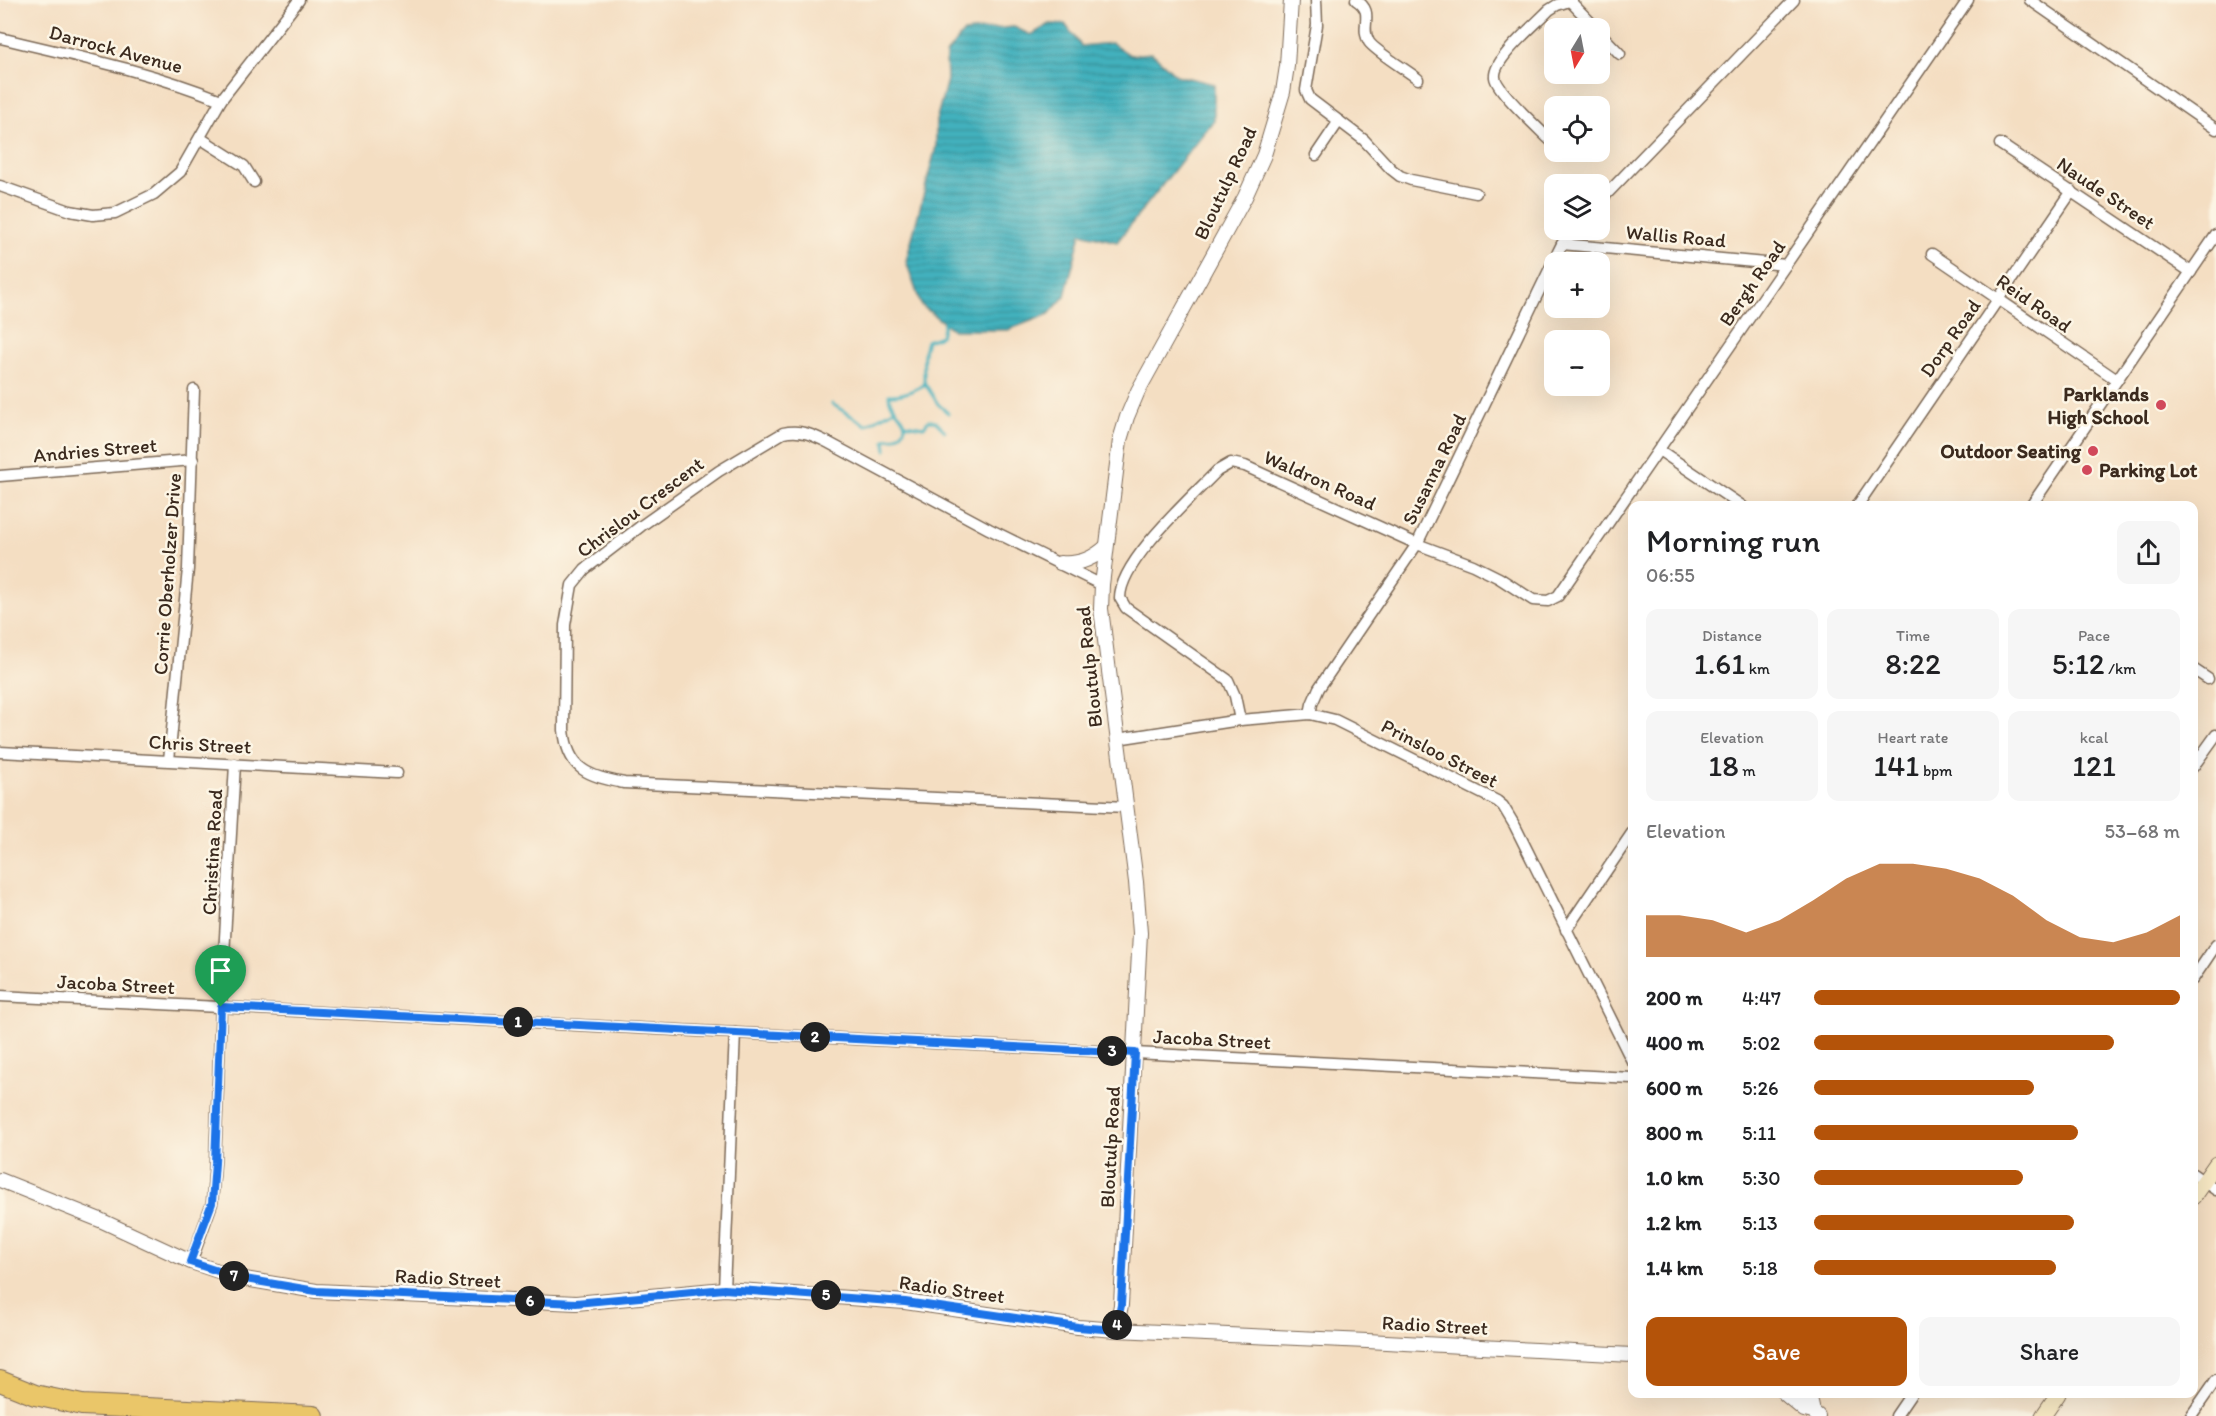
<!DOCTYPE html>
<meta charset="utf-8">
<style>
body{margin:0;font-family:Itim,sans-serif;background:#f6f6f6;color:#202124;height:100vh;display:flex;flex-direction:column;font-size:22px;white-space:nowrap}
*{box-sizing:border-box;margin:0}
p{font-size:20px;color:#757577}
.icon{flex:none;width:33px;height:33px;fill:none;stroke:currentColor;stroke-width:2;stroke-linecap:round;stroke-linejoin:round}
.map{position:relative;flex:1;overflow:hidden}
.details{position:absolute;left:1628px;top:501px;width:570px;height:897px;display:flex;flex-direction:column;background:#fff;border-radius:12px;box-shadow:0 6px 24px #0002}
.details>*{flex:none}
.needle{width:39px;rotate:190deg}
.buttons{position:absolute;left:1544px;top:18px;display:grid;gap:12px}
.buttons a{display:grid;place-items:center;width:66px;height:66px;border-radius:12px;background:#fff;box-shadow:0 6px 24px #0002;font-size:30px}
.pin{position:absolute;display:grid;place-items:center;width:51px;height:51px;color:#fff;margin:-62px -26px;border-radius:50% 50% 50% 0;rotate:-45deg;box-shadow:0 0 6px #0007}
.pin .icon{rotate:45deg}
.km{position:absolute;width:30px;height:30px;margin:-15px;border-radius:50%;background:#222;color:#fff;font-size:16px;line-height:30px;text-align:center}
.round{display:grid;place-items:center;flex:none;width:63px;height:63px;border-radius:12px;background:#f6f6f6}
.summary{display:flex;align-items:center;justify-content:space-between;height:102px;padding:0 18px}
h1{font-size:33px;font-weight:600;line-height:45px}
.figures{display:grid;grid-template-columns:repeat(3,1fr);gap:9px;height:102px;padding:6px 18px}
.figures div{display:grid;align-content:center;border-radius:12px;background:#f6f6f6;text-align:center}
.figures b{font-size:30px;font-weight:600}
.figures small{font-size:16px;font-weight:400}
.figures p{font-size:16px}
.chart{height:168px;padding:12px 18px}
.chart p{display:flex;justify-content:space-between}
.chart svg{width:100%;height:108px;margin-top:6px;fill:#b45309;opacity:.7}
.button{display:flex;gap:12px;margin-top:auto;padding:12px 18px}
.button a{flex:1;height:69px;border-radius:12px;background:#b45309;color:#fff;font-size:24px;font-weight:600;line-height:69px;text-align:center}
.button a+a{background:#f6f6f6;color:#202124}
ul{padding:0 18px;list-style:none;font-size:20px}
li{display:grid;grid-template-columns:96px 72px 1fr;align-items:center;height:45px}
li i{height:15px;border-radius:8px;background:#b45309}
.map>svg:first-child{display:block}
</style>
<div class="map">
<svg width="2216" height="1416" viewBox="0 0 2216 1416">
<defs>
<pattern id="water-rules" width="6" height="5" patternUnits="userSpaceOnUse" patternTransform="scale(1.5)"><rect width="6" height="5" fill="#42b1bd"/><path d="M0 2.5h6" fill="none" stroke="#389099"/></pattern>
</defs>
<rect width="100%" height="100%" fill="#fcf5e5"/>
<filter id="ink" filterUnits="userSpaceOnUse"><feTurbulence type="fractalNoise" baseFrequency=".0167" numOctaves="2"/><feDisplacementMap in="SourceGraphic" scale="12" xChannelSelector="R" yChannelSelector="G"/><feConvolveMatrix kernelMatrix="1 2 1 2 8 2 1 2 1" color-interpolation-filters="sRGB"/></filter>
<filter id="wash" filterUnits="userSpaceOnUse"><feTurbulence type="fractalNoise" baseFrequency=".008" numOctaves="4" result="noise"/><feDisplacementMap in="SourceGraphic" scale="24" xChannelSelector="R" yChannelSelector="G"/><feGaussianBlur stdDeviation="1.35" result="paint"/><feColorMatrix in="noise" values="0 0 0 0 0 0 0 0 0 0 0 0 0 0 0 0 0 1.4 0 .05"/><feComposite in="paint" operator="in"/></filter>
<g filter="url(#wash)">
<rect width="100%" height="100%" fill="#f4dec2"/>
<!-- water -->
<path fill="url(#water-rules)" stroke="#3e6e6e" stroke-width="1.5" d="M1050,24H1065L1081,46L1112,43L1130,55L1152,53L1176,75L1214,84V120L1117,242L1081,233L1065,296L1049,314L1008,330H953L921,305L906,261L936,147V121L947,80L946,54L964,32L1014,27L1031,35Z"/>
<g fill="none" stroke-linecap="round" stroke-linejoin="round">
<!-- stream -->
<g stroke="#42b1bd" stroke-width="3">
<path d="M924,382L938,404L948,413"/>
<path d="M832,404L866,425L895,409"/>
<path d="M906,424L924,427L928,421H935L945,431"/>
<path d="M886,450L885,440C890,437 893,440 898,436C918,421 888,410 889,395C902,396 913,391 924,385C925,369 921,357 927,341L941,336L944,323"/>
</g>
</g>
</g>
<g filter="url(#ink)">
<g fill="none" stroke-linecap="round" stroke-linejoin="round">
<defs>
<g id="minor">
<path d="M1316,0L1317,25L1306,90L1310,99L1364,140L1391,169L1400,176L1411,180L1476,193"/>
<path d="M1356,0C1376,13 1359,25 1369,42C1375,51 1408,71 1418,79"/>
<path d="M2030,0L2216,129"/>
<path d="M1570,1L1596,28"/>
<path d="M1599,32L1620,54"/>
<path d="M0,38C75,56 149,71 221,100"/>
<path d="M200,138L244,166L254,182"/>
<path d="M1550,140C1539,129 1496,90 1495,77C1493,59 1536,24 1549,10L1557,5L1572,0"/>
<path d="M2000,144L2191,272"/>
<path d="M1316,155L1339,121"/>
<path d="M0,186L70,211L93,215L115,213L154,194L180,172L221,100L299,0"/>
<path d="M1599,202L1794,0"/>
<path d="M1562,244L1786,265"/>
<path d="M1932,254L2117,380"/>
<path d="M1659,450L1742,506"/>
<path d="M0,476L193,460"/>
<path d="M1857,506L2072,191"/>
<path d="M2031,506L2216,235"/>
<path d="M1102,585L989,529L829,443C813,435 801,429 783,433L719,471L641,526L585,569L572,585L565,625L564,730C568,770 588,776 624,783L1126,807"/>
<path d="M2193,669L2208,679"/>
<path d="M1310,714L1312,704L1319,688L1417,544L1553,262L1562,244L1574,230"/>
<path d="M1240,720L1235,696L1228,680L1126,608L1120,598C1120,561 1191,498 1217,471L1231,463L1245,466L1417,544L1473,565L1499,578L1533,600L1548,601L1558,596L1968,0"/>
<path d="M1117,739L1240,720L1310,714L1335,720L1497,801L1503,806L1515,826L1632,1061"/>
<path d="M0,752L397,773"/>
<path d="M169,760L188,569L194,390"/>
<path d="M2193,767L2216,735"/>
<path d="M1566,930L1632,833"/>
<path d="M2193,979L2216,945"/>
<path d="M0,996L1632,1078"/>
<path d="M2193,1174L2216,1190"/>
<path d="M191,1262L212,1203L215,1163L221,1007L235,764"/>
<path d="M724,1289L735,1033"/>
<path d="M1896,1416L1911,1394"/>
<path d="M2191,1416L2216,1380"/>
</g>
<g id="tertiary">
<path d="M1060,563C1078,565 1093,559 1106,547"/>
<path d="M0,1180L100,1220L191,1262L239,1278L316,1291L576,1303L724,1289L905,1302L1078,1327L1116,1330L1367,1341L1632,1355"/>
<path d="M1116,1330L1121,1305L1140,933L1136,882L1101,609L1102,585L1120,440L1127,417L1138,391L1245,197L1264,155L1283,92L1287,66L1291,0"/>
<path d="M1785,1394L1804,1410L1813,1412L1818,1416"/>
<path d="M1802,1394L1811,1403L1813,1412"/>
</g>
<g id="secondary">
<path d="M2193,1197L2216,1164"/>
<path d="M2043,1416L2058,1394"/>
</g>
<path id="motorway" d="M0,1381L35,1395L82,1405L313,1416"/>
</defs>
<!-- minor casing -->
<use href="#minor" stroke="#7c6957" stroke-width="13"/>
<!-- tertiary casing -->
<use href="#tertiary" stroke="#7c6957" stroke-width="16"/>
<!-- secondary casing -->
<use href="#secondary" stroke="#7c6957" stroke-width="17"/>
<!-- motorway casing -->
<use href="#motorway" stroke="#7c6957" stroke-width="22"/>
<!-- minor -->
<use href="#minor" stroke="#fff" stroke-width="10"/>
<!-- tertiary -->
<use href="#tertiary" stroke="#fff" stroke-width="14"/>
<!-- secondary -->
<use href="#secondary" stroke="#f7e8c3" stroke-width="15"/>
<!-- motorway -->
<use href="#motorway" stroke="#eac669" stroke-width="20"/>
</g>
</g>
<g fill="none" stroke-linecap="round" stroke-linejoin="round" filter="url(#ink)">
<defs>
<path id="route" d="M221,1007L1135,1053L1121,1305L1116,1330L1078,1327L905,1302L724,1289L576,1303L316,1291L239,1278L190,1262L212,1203L215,1163Z"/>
</defs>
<!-- route casing -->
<use href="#route" stroke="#fff" stroke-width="12"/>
<!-- route -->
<use href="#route" stroke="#1a73e8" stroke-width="8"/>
</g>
<!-- markers -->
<g fill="#d1495b" stroke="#fcf5e5" stroke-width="2">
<circle cx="2161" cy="405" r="6"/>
<circle cx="2093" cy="451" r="6"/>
<circle cx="2087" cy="470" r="6"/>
</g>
<g text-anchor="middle" stroke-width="5" stroke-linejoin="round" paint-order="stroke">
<!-- street labels -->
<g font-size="20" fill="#3b2a1e" stroke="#fcf5e5">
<text transform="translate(116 49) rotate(15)" y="7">Darrock Avenue</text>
<text transform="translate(1225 183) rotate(-65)" y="7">Bloutulp Road</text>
<text transform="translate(2106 193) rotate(34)" y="7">Naude Street</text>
<text transform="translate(1676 236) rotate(5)" y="7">Wallis Road</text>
<text transform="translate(1752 283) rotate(-55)" y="7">Bergh Road</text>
<text transform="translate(2034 303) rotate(35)" y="7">Reid Road</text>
<text transform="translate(1950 338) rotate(-55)" y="7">Dorp Road</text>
<text transform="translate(95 450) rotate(-5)" y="7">Andries Street</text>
<text transform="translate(1434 469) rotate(-64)" y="7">Susanna Road</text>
<text transform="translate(1320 480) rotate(24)" y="7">Waldron Road</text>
<text transform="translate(640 507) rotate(-37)" y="7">Chrislou Crescent</text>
<text transform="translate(167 574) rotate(-86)" y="7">Corrie Oberholzer Drive</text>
<text transform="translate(1089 667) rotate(-96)" y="7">Bloutulp Road</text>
<text transform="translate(200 744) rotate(3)" y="7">Chris Street</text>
<text transform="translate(1440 753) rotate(27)" y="7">Prinsloo Street</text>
<text transform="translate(212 852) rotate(-87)" y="7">Christina Road</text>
<text transform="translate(116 984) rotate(3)" y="7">Jacoba Street</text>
<text transform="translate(1212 1039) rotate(3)" y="7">Jacoba Street</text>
<text transform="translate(1110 1147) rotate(-87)" y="7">Bloutulp Road</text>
<text transform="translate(448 1278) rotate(3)" y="7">Radio Street</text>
<text transform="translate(952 1289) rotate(8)" y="7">Radio Street</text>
<text transform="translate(1435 1325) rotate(3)" y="7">Radio Street</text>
</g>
<!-- poi labels -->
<g font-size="20" font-weight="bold" fill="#3b2a1e" stroke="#fcf5e5" text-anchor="end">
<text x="2149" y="401">Parklands<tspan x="2149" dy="23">High School</tspan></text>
<text x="2081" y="458">Outdoor Seating</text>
<text x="2099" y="477" text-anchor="start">Parking Lot</text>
</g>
</g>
</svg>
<div class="buttons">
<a><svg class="needle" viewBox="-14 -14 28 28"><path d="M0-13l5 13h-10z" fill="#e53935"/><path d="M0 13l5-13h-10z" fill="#757577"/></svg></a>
<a><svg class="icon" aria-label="locate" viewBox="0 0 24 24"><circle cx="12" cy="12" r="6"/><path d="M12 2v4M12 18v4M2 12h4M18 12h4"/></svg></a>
<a><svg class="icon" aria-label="layers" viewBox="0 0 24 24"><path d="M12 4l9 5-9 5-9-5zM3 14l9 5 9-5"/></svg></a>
<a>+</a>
<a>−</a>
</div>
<div class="pin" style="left:221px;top:1007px;background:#1e9e55"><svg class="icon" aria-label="arrive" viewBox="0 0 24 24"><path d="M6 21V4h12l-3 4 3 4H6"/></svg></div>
<b class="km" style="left:518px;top:1022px">1</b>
<b class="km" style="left:815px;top:1037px">2</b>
<b class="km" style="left:1112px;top:1051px">3</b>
<b class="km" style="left:1117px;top:1325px">4</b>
<b class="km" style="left:826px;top:1295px">5</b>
<b class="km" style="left:530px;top:1301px">6</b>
<b class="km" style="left:234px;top:1276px">7</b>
<section class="details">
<div class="summary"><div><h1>Morning run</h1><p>06:55</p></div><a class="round"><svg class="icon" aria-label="share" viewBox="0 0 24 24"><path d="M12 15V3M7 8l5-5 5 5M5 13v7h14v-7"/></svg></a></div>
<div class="figures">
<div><p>Distance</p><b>1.61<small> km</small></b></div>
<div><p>Time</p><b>8:22</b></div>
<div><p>Pace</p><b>5:12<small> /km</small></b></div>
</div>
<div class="figures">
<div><p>Elevation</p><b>18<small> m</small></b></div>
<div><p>Heart rate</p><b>141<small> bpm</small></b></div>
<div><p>kcal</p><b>121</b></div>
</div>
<div class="chart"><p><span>Elevation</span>53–68 m</p>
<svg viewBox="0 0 160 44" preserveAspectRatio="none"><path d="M0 44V27L10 27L20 29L30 34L40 29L50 21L60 12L70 6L80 6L90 8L100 12L110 19L120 29L130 36L140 38L150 34L160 27V44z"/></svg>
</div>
<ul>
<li><b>200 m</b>4:47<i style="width:100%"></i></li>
<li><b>400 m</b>5:02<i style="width:82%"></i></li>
<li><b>600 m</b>5:26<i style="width:60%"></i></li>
<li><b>800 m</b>5:11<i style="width:72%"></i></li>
<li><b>1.0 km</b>5:30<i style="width:57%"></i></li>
<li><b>1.2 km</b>5:13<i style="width:71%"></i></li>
<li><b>1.4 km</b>5:18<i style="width:66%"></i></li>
</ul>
<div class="button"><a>Save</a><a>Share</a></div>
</section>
</div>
